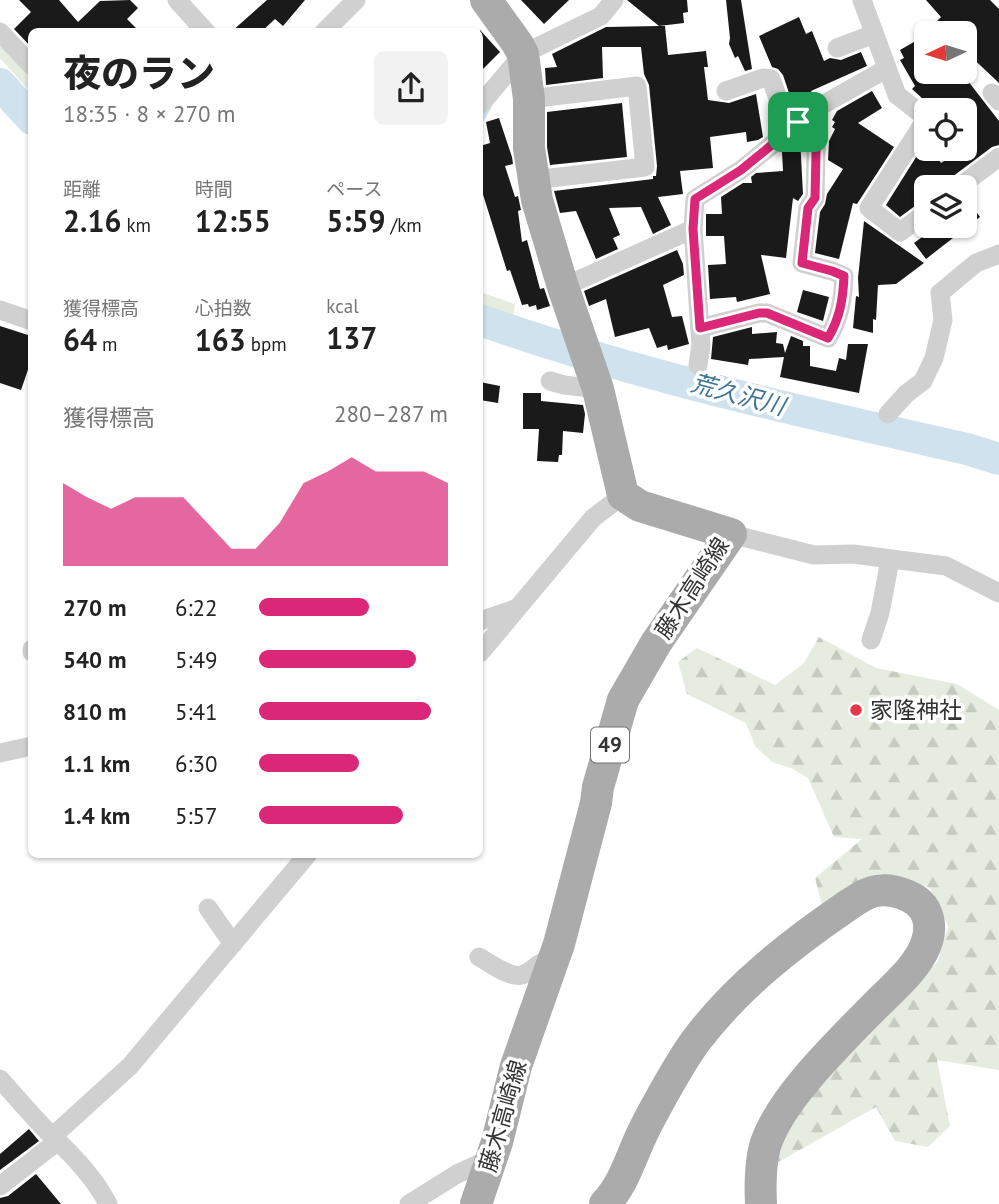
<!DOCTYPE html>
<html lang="ja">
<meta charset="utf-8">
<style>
body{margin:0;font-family:"PT Sans","Noto Sans JP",sans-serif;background:#f2f2f2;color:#222;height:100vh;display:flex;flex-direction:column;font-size:26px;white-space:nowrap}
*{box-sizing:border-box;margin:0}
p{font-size:23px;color:#767676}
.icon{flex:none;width:38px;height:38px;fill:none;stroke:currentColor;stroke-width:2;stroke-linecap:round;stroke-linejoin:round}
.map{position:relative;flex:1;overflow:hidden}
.side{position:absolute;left:28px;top:28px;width:455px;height:830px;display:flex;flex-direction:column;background:#fff;border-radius:10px;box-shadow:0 2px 5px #0004}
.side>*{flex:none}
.needle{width:46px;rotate:266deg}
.fabs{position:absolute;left:914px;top:21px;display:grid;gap:14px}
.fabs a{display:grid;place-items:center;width:63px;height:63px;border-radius:10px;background:#fff;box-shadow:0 2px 5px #0004;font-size:35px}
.pin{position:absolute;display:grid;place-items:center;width:60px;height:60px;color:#fff;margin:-30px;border-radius:14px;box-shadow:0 4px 10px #0006}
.round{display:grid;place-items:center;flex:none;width:74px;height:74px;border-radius:10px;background:#f2f2f2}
.overview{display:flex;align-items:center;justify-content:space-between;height:119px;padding:0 35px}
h1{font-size:38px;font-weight:800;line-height:52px}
.stats{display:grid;grid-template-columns:repeat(3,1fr);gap:10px;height:119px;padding:7px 35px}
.stats div{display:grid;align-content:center}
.stats b{font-size:30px;font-weight:800}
.stats small{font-size:19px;font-weight:400}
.stats p{font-size:19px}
.chart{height:196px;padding:14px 35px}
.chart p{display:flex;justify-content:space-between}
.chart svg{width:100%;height:126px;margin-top:7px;fill:#db2777;opacity:.7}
ul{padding:0 35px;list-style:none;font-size:23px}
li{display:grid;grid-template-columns:112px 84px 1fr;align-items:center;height:52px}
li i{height:18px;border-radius:9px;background:#db2777}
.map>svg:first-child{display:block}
</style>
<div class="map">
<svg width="999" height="1204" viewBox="0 0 999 1204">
<defs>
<pattern id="forest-firs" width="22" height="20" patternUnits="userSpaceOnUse" patternTransform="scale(1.75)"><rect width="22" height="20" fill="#e6ecdf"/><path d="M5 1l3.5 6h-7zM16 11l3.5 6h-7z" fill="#c6cbc0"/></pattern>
</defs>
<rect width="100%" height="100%" fill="#fff"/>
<!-- grass -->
<g fill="#e6ecdf">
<path d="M0,42L31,76V93L0,58Z"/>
<path d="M480,292L512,303L515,305L513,316L531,322L530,325L480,308Z"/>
</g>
<!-- forest -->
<path fill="url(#forest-firs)" d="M819,637L876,668L957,684L999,710V1070L937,1060L950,1126L928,1147L895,1141L876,1107L775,1164L781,1138L802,1102L868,1037L938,961L948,926L930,888L905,880L824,914L815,878L862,839L834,837L808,778L793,769L772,762L755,746L746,723L687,694L678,662L697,648L775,685L804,663Z"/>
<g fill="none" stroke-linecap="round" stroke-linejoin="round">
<!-- stream -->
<path stroke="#cfe2ee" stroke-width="5" d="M480,122L489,107"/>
<!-- river -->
<g stroke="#cfe2ee" stroke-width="32">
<path d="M0,84L32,119"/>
<path d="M480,320C638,376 803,412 967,449L999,459"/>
</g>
</g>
<!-- building -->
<g fill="#1a1a1a">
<path d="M19,0H59L78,22L100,1L130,0L138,8L127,19L140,32H32V48L14,29L31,12Z"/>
<path d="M267,0H305L283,26L275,19L261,32H231Z"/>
<path d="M521,0H569L544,24Z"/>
<path d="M627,0H687L688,12L683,13L684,23L659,26H665L668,55L706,51L708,67H704L708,100L729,103L756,94L763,137L758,140L747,142L746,132L710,137L713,168L680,171L683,194L658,197L671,225L653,234L641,207L609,208L620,235L613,238L618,249L596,259L576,211L560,213L554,191L653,179V176H656L657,166L649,85L644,74L641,47H602L603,78L546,85L545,68L557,67L552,54L606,27L659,26Z"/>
<path d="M726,0H741L752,69L745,71L738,56L735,58L729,44L730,38Z"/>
<path d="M926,0H990L999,9V83L964,50V33H949L937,21L941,17Z"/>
<path d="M799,17L806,34L812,31L824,61L830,58L841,60L861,52L867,66L811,91L813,96L802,105L799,97L791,99L783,75L778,69L772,67L759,36Z"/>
<path d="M480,30L500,52L480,72Z"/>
<path d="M926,35V72H961L999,121V145L992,147L952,177L947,187H926V201L919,203L900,217L886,205L918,154L926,148L931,149L941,163L964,149V146L975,137L964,123V119L976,110H935L912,89L915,86L900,60L904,58L900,50Z"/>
<path d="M872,91L882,108L858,123L894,147L857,204L853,203L839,259L815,253L820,212L825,204L827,194L843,169L828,160L829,141L835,129L832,127L835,122L832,120L837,111Z"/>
<path d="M622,103L627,157L550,165L547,147V112Z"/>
<path d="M499,118L512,157L513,164L505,166L515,197L518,196L521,210L518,211L522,242L527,240L540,289L544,288L550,306L537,310L536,305L529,307L528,304L522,305L510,270L507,271L480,185V146L490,143L486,122Z"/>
<path d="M800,138L803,194L798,201L793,198L786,258L761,255L770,294L737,302L736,297L710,299L708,265L726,264L724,236H706V214H722L721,197L743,183H752L751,177L756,173L783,171L782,152Z"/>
<path d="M965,197L980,217L926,259L914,243L937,226H964Z"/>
<path d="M864,221L924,263L896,284L878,285L876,320L873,319V333L853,328L856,296L859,297L858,278Z"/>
<path d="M677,250L683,264L684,275L663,285L672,317L682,316L689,344L668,350L667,345L657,348L649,328L615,337L606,299L589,306L584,291Z"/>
<path d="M803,290L829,297L823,321L797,312Z"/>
<path d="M0,326L31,336V361L21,390L0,383Z"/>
<path d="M752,327V334L777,332L776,343L783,344L785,353L791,336L803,341V346H810V366L836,371L839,358L846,360L848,344H868L859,393L780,377L784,357L749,359L748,365L711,359L713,337Z"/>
<path d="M480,382L500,386L498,403L480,400Z"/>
<path d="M523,393H541V401L583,405L585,414L583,433L563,431L562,455H559L558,462L537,461L539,429H523Z"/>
<path d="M29,1129L39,1141L0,1170V1154Z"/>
<path d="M36,1174L61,1204H0V1198L8,1196Z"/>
</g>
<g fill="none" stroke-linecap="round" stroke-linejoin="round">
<!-- street -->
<g stroke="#d0d0d0" stroke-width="19">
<path d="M177,0L206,32"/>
<path d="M862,0L897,95L925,117V121L869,208L900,232L926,213"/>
<path d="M0,32L32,66"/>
<path d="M324,32L356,0"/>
<path d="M837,48L874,34"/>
<path d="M726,91L763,78L771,79L789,129"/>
<path d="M992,93L999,101"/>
<path d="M529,99L637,86L645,167L533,180"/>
<path d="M480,105L523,54L601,16L614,0"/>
<path d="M959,187L999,157"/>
<path d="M563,287L693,229"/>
<path d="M0,310L32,321"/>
<path d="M700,328L759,313H767L828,338C840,318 843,299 844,276L832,271L802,263L808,208L815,198L817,108"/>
<path d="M698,365L701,345L693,229L695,199L741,170L817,108L886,69"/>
<path d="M550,381L564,385L598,389"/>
<path d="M888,414L906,394L923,381L934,358L943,320L940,293L976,263L999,254"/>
<path d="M731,534L814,555L853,554L946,566L999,593"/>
<path d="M480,621L515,609"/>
<path d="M871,640L880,613L890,560"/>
<path d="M32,649V652"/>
<path d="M480,653L593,518L623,495"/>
<path d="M0,753L32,746"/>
<path d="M208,908L233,944"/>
<path d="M479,957C490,963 509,978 522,975C536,971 535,960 553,962"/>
<path d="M0,1079C17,1098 34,1118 52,1136C74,1156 94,1177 108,1204"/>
<path d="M53,1136L130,1066L308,854"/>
<path d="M0,1186L58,1141"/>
<path d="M409,1204L457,1174L492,1158"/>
</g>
<!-- primary -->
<g stroke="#ababab" stroke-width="32">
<path d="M476,1204L497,1142L516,1066L559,944L596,803L598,787L623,700L656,643L731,534L640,506L623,495L598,389L563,287L537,200L529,148V99L523,54L517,43L486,0"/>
<path d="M605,1204C624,1184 630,1159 642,1134C648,1121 655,1109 662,1096C673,1077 684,1056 698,1038C738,986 790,945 844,908C853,902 862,895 872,892C882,889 893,890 903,894C931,903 935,929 922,953C911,973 892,989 876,1005C841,1041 780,1098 765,1146C760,1165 760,1184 761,1204"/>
</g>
</g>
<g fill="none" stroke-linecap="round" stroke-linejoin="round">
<defs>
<path id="route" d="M817,108L815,198L808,208L802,263L832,271L844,276C843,299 840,318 828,338L767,313H759L700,328L693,229L695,199L741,170Z"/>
</defs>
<!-- route casing -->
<use href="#route" stroke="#fff" stroke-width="14"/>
<!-- route -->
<use href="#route" stroke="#db2777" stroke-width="9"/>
</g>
<!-- markers -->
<circle fill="#e63946" stroke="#fff" stroke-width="2.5" cx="856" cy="710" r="7"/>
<g text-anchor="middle" stroke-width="7" stroke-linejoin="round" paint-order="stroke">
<!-- shield labels -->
<rect fill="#fff" stroke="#707070" stroke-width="2" x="591" y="727.5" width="38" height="35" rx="5"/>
<g font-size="21" font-weight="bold" fill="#333">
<text x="610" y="752">49</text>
</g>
<!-- street labels -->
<g font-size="23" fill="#333" stroke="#fff">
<text transform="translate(692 588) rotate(-57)" y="8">藤木高崎線</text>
<text transform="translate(503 1116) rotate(-74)" y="8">藤木高崎線</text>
</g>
<!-- poi labels -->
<g font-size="23" fill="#333" stroke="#fff" text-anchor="start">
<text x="870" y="718">家隆神社</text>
</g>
<!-- water labels -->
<g font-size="24" font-style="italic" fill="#3f7597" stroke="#fff">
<text transform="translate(738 395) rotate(15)" y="8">荒久沢川</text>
</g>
</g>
</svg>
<div class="fabs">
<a><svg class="needle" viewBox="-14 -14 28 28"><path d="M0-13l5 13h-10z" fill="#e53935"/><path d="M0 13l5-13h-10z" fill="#767676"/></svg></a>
<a><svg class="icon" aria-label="locate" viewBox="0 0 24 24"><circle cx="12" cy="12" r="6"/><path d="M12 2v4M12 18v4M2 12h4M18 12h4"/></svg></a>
<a><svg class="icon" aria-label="layers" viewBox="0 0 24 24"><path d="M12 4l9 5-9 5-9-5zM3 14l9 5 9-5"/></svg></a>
</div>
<div class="pin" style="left:798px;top:122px;background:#1e9e55"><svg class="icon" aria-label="arrive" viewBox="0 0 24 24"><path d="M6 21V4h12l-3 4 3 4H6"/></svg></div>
<section class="side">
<div class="overview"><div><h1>夜のラン</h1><p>18:35 · 8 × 270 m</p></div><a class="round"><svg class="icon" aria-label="share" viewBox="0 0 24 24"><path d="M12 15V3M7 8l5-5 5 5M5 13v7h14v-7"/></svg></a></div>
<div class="stats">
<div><p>距離</p><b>2.16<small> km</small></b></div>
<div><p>時間</p><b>12:55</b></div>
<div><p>ペース</p><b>5:59<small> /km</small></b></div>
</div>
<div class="stats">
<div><p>獲得標高</p><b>64<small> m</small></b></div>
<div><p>心拍数</p><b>163<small> bpm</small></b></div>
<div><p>kcal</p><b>137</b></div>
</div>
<div class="chart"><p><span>獲得標高</span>280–287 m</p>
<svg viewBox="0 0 160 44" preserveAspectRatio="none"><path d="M0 44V15L10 20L20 24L30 20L40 20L50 20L60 29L70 38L80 38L90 29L100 15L110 11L120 6L130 11L140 11L150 11L160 15V44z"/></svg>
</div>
<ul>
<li><b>270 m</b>6:22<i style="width:58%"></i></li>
<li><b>540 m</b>5:49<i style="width:83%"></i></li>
<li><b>810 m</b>5:41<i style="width:91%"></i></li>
<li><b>1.1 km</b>6:30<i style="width:53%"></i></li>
<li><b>1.4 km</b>5:57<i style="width:76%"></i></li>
</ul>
</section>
</div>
